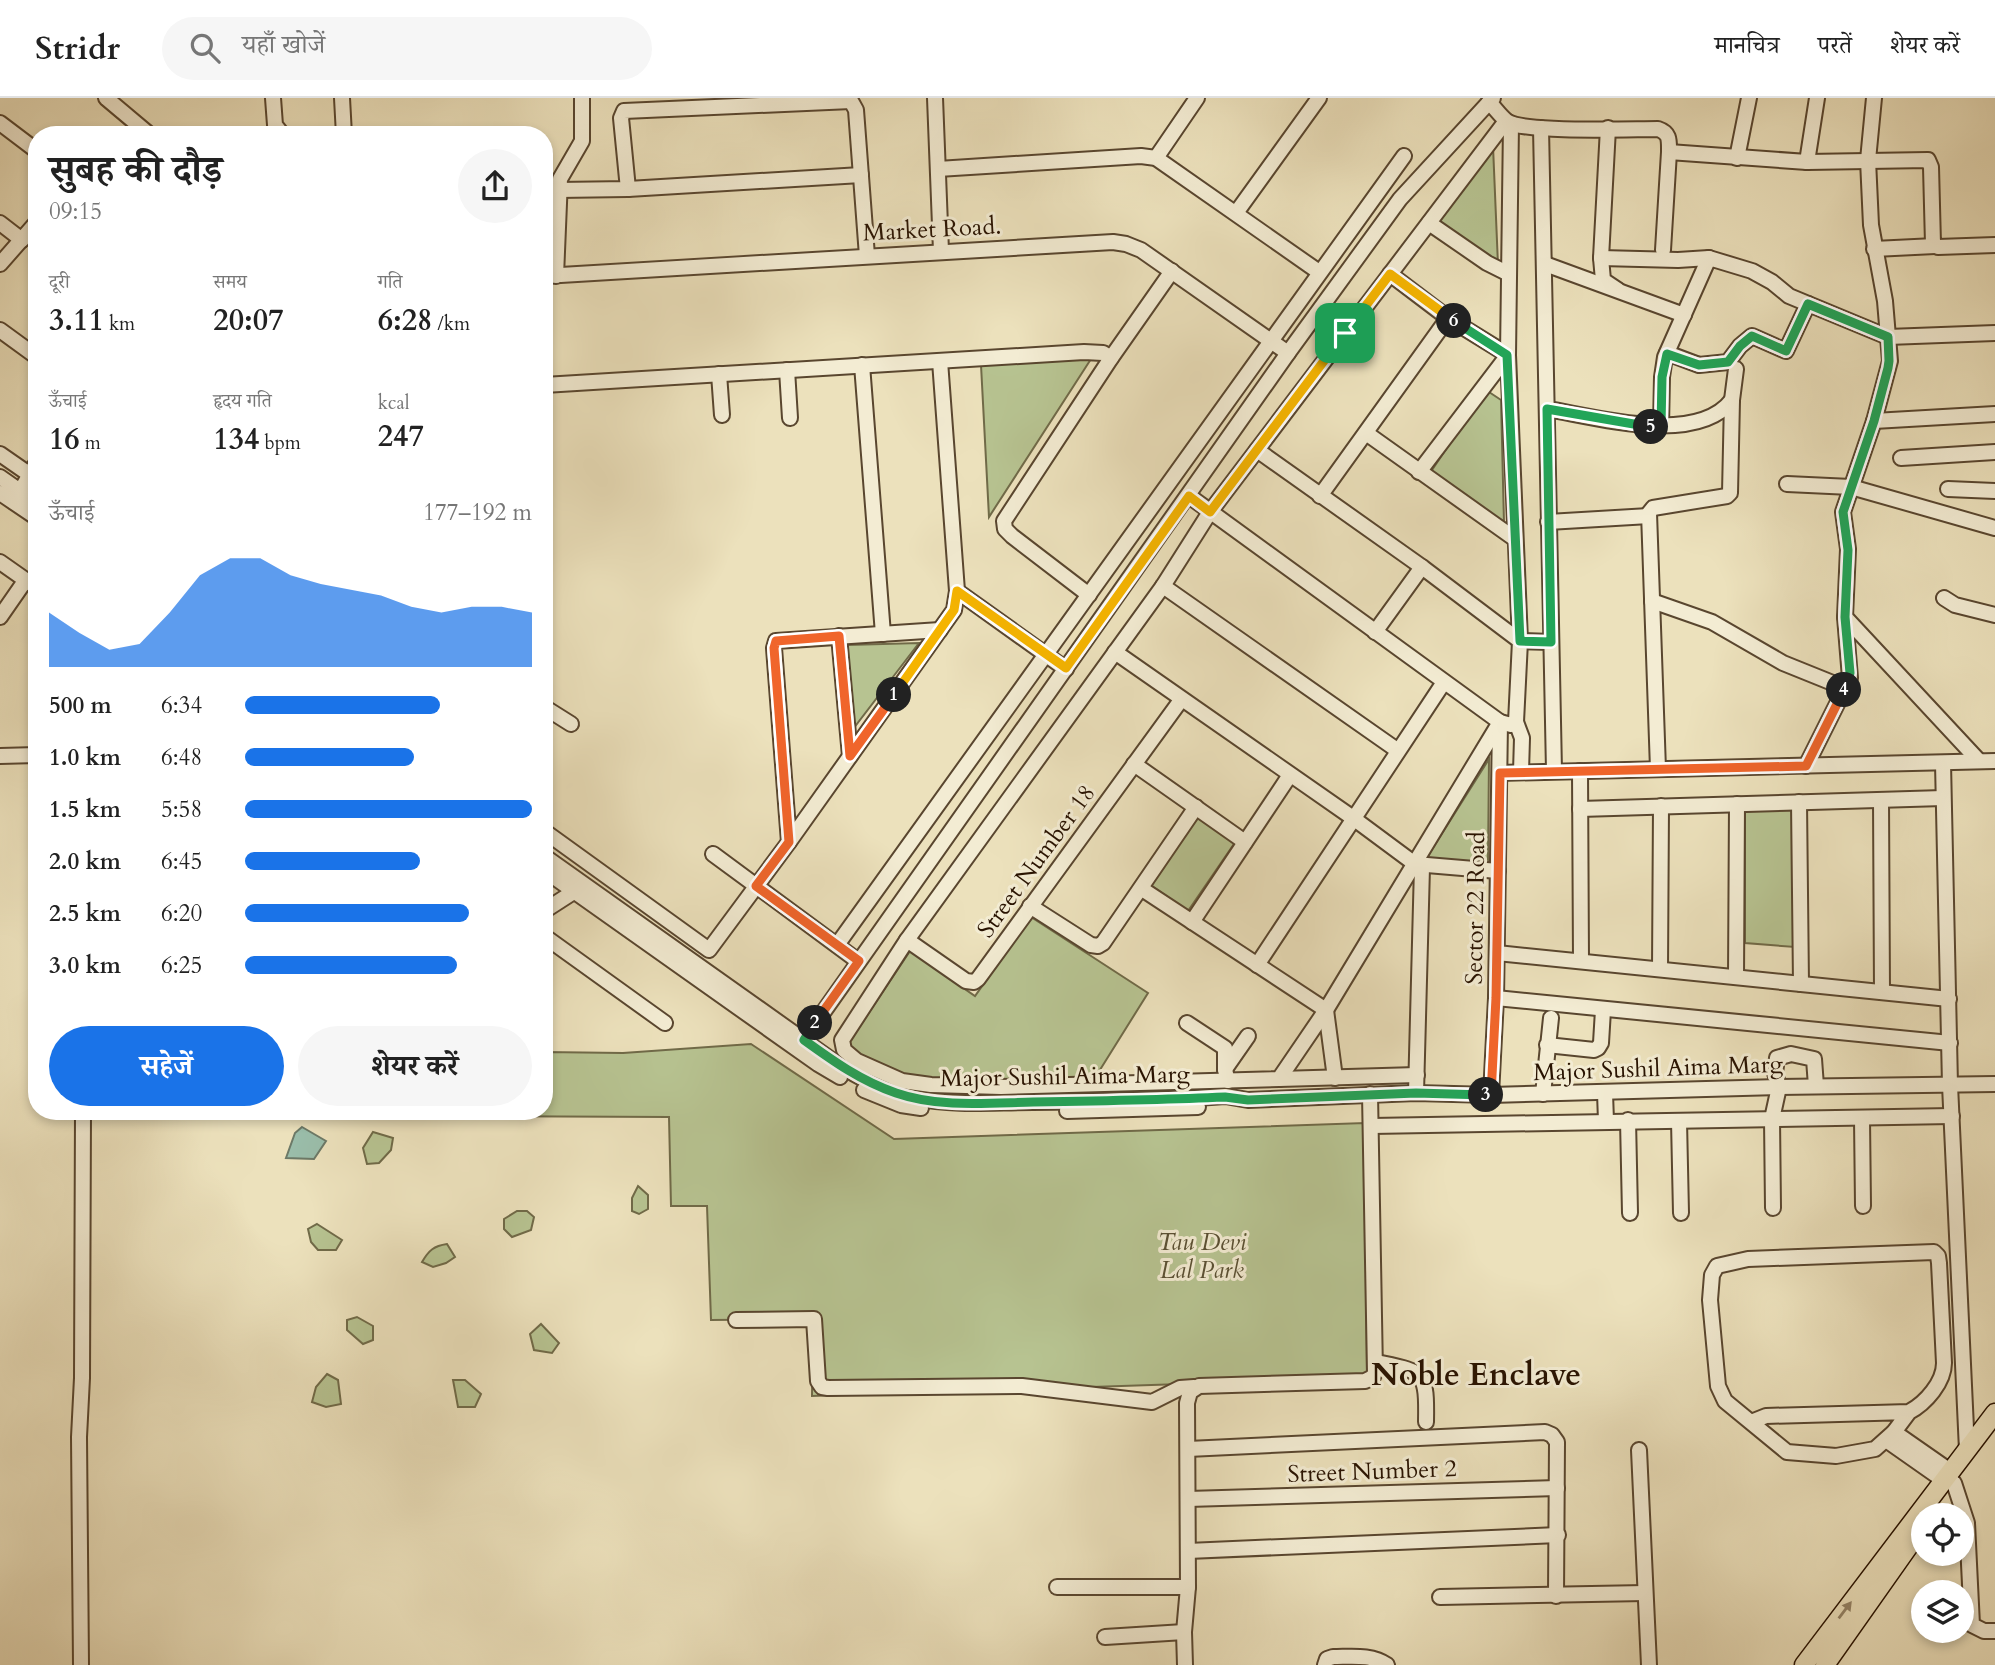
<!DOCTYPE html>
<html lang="hi">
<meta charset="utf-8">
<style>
body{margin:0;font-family:Cardo,"Noto Serif Devanagari",serif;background:#f6f6f6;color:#222;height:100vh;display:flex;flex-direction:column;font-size:26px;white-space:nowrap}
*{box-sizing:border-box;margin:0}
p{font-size:23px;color:#767676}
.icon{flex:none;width:38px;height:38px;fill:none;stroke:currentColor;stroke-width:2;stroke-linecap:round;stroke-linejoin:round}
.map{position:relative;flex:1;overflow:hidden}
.drawer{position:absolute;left:28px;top:28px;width:525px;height:994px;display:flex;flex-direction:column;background:#fff;border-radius:28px;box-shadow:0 4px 10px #0003}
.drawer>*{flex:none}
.buttons{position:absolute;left:1911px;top:1405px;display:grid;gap:14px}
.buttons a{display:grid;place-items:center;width:63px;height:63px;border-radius:50%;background:#fff;box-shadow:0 4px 10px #0003;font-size:35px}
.pin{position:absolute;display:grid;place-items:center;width:60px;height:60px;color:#fff;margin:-30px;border-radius:14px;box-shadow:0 4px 10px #0006}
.km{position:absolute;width:35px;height:35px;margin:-18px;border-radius:50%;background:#222;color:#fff;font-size:19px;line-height:35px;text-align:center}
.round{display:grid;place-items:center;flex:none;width:74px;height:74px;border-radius:37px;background:#f6f6f6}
.summary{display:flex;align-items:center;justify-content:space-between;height:119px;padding:0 21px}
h1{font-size:38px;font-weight:700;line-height:52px}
.stats{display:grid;grid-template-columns:repeat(3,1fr);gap:10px;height:119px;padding:7px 21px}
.stats div{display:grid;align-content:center}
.stats b{font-size:30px;font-weight:700}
.stats small{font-size:19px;font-weight:400}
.stats p{font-size:19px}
.chart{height:196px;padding:14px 21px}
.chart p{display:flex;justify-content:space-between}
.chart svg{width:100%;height:126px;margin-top:7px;fill:#1a73e8;opacity:.7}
.primary-button{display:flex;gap:14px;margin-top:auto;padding:14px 21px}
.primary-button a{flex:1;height:80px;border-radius:42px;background:#1a73e8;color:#fff;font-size:28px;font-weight:700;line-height:80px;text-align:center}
.primary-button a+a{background:#f6f6f6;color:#222}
ul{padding:0 21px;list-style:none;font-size:23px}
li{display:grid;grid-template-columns:112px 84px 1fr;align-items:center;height:52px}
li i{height:18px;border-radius:9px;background:#1a73e8}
header{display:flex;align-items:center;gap:42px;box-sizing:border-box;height:98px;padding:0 35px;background:#fff;border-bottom:2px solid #e0e0e0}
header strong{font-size:33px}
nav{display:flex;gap:38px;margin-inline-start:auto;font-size:24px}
.search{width:490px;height:63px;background:#f6f6f6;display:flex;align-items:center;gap:18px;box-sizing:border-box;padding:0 24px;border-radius:38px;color:#767676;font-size:26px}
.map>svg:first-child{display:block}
</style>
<header>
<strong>Stridr</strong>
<div class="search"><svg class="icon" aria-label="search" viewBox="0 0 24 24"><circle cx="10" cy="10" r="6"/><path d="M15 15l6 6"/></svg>यहाँ खोजें</div>
<nav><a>मानचित्र</a><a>परतें</a><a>शेयर करें</a></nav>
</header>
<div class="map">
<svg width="1995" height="1567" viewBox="0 0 1995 1567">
<rect width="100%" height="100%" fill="#ece1bc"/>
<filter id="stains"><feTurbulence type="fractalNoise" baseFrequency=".00286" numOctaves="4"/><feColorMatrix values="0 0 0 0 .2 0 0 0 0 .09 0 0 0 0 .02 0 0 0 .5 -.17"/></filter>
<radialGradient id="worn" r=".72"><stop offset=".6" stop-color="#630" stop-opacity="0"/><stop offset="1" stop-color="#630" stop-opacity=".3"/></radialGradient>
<!-- green -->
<g fill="#b7c391" stroke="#706a48" stroke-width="2">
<path d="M1493,48L1498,167L1433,124Z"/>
<path d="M1091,261L989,419L981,267Z"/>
<path d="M1486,292L1501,302L1504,425L1430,375Z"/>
<path d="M919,545L853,631L847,547Z"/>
<path d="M1489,661L1488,764H1424Z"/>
<path d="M1795,712V849L1745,845V713Z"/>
<path d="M1198,716L1236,743L1188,813L1149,786Z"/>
<path d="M1031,819L1148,895L1088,991L902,983L838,961L910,853L975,898Z"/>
<path d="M751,946L894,1041L1365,1025L1367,1280L812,1298L813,1221L711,1222L707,1108H671L669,1019L94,1016V1013H544V954L623,955Z"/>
<path d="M373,1034L393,1040L391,1052L379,1065L367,1066L363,1050Z"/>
<path d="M638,1088L648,1097V1111L639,1116L632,1113V1100Z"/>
<path d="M517,1113H527L534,1119L531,1132L512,1139L504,1131V1121Z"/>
<path d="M317,1126L342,1142L336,1152H318L311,1144L308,1131Z"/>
<path d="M447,1146L455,1159L446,1165L433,1169L422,1164C429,1152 434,1148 447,1146Z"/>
<path d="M357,1219L373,1228V1242L363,1246L347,1232V1222Z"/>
<path d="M541,1226L559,1245L552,1255L534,1252L530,1236Z"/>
<path d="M327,1276L338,1282L341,1306L326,1309L312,1304L316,1289Z"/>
<path d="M453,1282H465L481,1296L475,1309H458Z"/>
</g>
<!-- water -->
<path fill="#9abeab" stroke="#6c7967" stroke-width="2" d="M302,1029L326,1043L314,1061L286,1060L295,1035Z"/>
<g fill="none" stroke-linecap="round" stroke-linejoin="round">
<defs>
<g id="minor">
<path d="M106,0L150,37"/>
<path d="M273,0L275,27L283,37"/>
<path d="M342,0L344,37"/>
<path d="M935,0L941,153"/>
<path d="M1489,4C1495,10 1501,19 1508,24C1528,35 1629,31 1658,31C1670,35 1669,42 1669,54L1663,152"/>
<path d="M0,25L37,53"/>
<path d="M1541,30L1554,673"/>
<path d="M1608,30L1601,160L1603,182L1618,192"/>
<path d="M1669,54L1807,64L1928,62L1931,69L1933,146L1938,149L1995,147"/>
<path d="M1156,60L1197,0"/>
<path d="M1737,60L1749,0"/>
<path d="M1807,64L1817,0"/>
<path d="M938,71L1141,58L1156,60L1319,174"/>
<path d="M628,91L621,20L624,13L851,3L856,12L867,158"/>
<path d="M558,92L628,91L861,77"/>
<path d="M1236,115L1319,0"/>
<path d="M0,125L22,142"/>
<path d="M1429,125L1487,165L1509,176"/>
<path d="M1874,151L1935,148"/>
<path d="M1601,160L1678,162L1709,160"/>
<path d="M0,166L37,124"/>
<path d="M1545,166L1684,217"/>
<path d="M1390,176L1448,220L1508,257L1419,374"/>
<path d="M544,178L1113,144L1126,146L1141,152L1288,255"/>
<path d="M556,178L560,81L582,43V0"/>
<path d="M0,232L37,259"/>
<path d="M1667,255L1699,267L1728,264L1740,248L1752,238L1786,253L1808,206"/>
<path d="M862,267L883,536"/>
<path d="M787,272L790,320"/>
<path d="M719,276L722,317"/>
<path d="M544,287L1084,254L1103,255L1111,260"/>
<path d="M1547,311C1597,319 1697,348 1732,302"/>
<path d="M1874,323L1995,316"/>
<path d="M1661,328L1662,279L1665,259L1709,160L1752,173L1772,184L1789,198L1888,239L1995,235"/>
<path d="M1366,335L1515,441"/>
<path d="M1257,352L1422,469L1520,543L1551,544"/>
<path d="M0,356L36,381"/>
<path d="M1901,360L1995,354"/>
<path d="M0,379L37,405"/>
<path d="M1787,386L1851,389L1995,430"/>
<path d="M1948,391L1995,393"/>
<path d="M0,395L37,420"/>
<path d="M1189,398L1500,624L1511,627L1516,624L1520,543L1508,257L1511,26"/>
<path d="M1320,398L1448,220"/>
<path d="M14,404L37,364"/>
<path d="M1548,424L1649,418"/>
<path d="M0,464L37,490"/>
<path d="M1163,488L1397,652"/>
<path d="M957,493L1066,571"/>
<path d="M1089,497L1012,438L1005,431L1004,423L1111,260L1172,173"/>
<path d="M1944,500L1955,507L1995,517"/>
<path d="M1652,503L1712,524L1783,565L1845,590"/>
<path d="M0,519L25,483"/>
<path d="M1845,519L1979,663"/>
<path d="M1375,534L1422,469"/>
<path d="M839,538L850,658"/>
<path d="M1115,554L1353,720L1415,766L1498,773"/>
<path d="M544,609L571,626"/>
<path d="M1500,624L1326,912L1279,981L1001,989L931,987L902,983L857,963L844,952L842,942L907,842L1163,488L1210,414L1506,23"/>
<path d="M1516,624L1522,640L1521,674"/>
<path d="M0,658L37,657"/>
<path d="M1943,665L1950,987L1967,1352"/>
<path d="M1134,666L1245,744"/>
<path d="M1806,668L1850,580L1845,519L1848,451L1843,414L1874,323L1890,263L1885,203L1871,127L1868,62L1874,0"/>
<path d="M1658,671L1649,415L1653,410L1727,398L1730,395L1732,302L1736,271"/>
<path d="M1580,673L1581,863"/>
<path d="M1500,675L1995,663"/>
<path d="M1881,702L1882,894"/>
<path d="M1799,704L1801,886"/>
<path d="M1580,711L1943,700"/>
<path d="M544,733L709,852L789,744L954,512L957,493L940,263"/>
<path d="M789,744L774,550L776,543L940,532"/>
<path d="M713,756L858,863"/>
<path d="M544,758L833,963C859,980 885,994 915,1000C954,1008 994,1004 1033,1004C1097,1003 1161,1003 1225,998L1248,1002L1416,995L1491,997L1779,989L1995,986"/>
<path d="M544,772L818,966L840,979"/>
<path d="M1142,791L1326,912L1335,980"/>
<path d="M1030,808L1091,847L1098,848L1103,845L1196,709"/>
<path d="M544,813L575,793"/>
<path d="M1192,824L1290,677"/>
<path d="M544,838L665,925"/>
<path d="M907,842L966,883L974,884L978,881L1181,602"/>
<path d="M837,847L1404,58"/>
<path d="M1497,855L1949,901"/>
<path d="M1257,867L1444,584"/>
<path d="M1660,871L1661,708"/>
<path d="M1736,879L1737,706"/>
<path d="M1496,900L1950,945"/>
<path d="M1187,925L1225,950V972L1228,983"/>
<path d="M1547,947L1594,952L1598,950L1601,945L1603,912"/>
<path d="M798,950L1288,255L1400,101L1493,0"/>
<path d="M1225,971L1248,938"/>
<path d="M1279,981L1417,977"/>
<path d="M864,992L901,1007L921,1010"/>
<path d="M1416,995L1422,769"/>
<path d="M1605,995L1606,1023"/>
<path d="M1543,996L1551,920"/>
<path d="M1491,997L1496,900L1500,624"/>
<path d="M1067,1013L1198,1009"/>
<path d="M1862,1021L1863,1108"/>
<path d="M1628,1022L1630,1115"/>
<path d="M1679,1023L1681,1115"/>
<path d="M1372,1028L1952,1018"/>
<path d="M1773,1110L1772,1021L1779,989L1775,975L1777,960L1791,956L1814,961L1816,988"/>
<path d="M736,1222L814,1221L818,1283L822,1289L828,1290L1022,1288L1152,1304L1180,1290L1194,1289"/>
<path d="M1376,1264C1424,1274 1427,1272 1426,1324"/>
<path d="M1751,1324L1766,1318L1909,1314C1926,1305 1944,1284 1944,1265L1939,1165L1938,1158L1934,1154L1748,1161L1717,1168L1712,1177L1710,1202L1718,1288L1725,1303L1787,1354L1836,1358L1875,1351L1894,1334L1909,1314"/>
<path d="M1894,1334L1950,1373"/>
<path d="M1886,1342L1943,1382"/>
<path d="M1188,1351L1545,1334L1552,1337L1557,1344L1556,1498"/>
<path d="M1639,1352L1649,1567"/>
<path d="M1954,1385L1967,1425L1972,1527L1984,1533H1995"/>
<path d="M1188,1401L1557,1390"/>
<path d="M1188,1453L1558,1437"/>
<path d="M1057,1489H1188"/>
<path d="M1440,1499L1645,1495"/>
<path d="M1105,1539L1184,1534"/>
<path d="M81,1567L79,1339L82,1280L83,1013"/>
<path d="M1185,1567L1184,1534L1188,1489L1187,1305L1190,1294L1199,1288L1365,1283L1373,1279L1375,1274L1370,996"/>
<path d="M1325,1567L1327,1561L1333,1559C1351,1559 1372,1556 1387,1567"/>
</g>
<g id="major">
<path d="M1804,1567L1995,1315"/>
<path d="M1825,1567L1923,1428"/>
</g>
</defs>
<!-- minor casing -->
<use href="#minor" stroke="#59462f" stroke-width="18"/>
<!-- major casing -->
<use href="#major" stroke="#281200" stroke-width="21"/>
<!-- minor -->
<use href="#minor" stroke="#f3ecd3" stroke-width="14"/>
<!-- major -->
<use href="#major" stroke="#ece1bc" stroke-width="18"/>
</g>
<!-- one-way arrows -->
<defs><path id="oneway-solid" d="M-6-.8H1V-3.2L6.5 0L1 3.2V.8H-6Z" transform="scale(1.75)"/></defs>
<use fill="#948467" href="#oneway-solid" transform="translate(1845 1512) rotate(-53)"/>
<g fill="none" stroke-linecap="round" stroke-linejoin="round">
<defs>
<path id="split-1" d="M894,597L954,512L957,493L1066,570L1189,398L1210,414L1345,235"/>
<path id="split-2" d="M815,925L859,863L756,788L789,744L774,550L776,543L839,538L850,658L894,597"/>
<path id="split-3" d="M815,925L804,942C833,963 861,983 896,995C939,1010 988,1005 1033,1004C1097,1003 1161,1002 1225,999L1248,1002L1416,995L1486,997"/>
<path id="split-4" d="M1486,997H1491L1496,900L1500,675L1806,668L1844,592"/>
<path id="split-5" d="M1651,329L1661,328L1662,279L1667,256L1699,267L1728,264L1740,248L1752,238L1786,253L1808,206L1888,239L1889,263L1888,270L1874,323L1843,414L1848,452L1845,519L1850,575L1844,592"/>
<path id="split-6" d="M1454,223L1507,257L1520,543L1551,544L1547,311L1651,329"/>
<path id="split-7" d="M1345,235L1390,176L1454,223"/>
</defs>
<!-- split-1 casing -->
<use href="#split-1" stroke="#fff" stroke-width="14"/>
<!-- split-2 casing -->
<use href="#split-2" stroke="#fff" stroke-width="14"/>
<!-- split-3 casing -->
<use href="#split-3" stroke="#fff" stroke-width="14"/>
<!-- split-4 casing -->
<use href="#split-4" stroke="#fff" stroke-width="14"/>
<!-- split-5 casing -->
<use href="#split-5" stroke="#fff" stroke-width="14"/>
<!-- split-6 casing -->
<use href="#split-6" stroke="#fff" stroke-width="14"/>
<!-- split-7 casing -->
<use href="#split-7" stroke="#fff" stroke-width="14"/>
<!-- split-1 -->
<use href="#split-1" stroke="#f5b400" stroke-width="9"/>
<!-- split-2 -->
<use href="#split-2" stroke="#f0652b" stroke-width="9"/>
<!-- split-3 -->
<use href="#split-3" stroke="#22a559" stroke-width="9"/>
<!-- split-4 -->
<use href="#split-4" stroke="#f0652b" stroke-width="9"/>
<!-- split-5 -->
<use href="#split-5" stroke="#22a559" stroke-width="9"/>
<!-- split-6 -->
<use href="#split-6" stroke="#22a559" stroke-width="9"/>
<!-- split-7 -->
<use href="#split-7" stroke="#f5b400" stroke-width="9"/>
</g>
<g text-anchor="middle" stroke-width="6" stroke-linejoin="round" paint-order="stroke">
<!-- street labels -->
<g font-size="24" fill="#281200" stroke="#f3ecd3">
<text transform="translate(932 131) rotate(-3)" y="8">Market Road.</text>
<text transform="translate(1036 763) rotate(-54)" y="8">Street Number 18</text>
<text transform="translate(1475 810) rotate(-89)" y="8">Sector 22 Road</text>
<text transform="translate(1658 970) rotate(-2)" y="8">Major Sushil Aima Marg</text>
<text transform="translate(1065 978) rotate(-1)" y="8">Major Sushil Aima Marg</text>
<text transform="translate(1372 1373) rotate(-2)" y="8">Street Number 2</text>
</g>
<!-- park labels -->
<g font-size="24" font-style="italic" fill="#5a5033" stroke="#f3ecd3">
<text x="1202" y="1152">Tau Devi<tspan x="1202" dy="28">Lal Park</tspan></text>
</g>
<!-- district labels -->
<g font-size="32" font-weight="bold" fill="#281200" stroke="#f3ecd3">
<text x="1476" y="1287">Noble Enclave</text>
</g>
</g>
<rect width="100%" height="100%" filter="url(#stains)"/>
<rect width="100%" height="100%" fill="url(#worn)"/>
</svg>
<div class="buttons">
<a><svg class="icon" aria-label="locate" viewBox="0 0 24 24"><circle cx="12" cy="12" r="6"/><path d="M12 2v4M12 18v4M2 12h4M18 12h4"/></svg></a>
<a><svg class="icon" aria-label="layers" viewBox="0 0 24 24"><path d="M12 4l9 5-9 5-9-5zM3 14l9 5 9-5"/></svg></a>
</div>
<div class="pin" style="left:1345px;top:235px;background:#1e9e55"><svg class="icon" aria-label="arrive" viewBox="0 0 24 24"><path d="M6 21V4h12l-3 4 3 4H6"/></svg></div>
<b class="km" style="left:894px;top:597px">1</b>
<b class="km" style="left:815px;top:925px">2</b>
<b class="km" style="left:1486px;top:997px">3</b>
<b class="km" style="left:1844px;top:592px">4</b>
<b class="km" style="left:1651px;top:329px">5</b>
<b class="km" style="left:1454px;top:223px">6</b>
<section class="drawer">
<div class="summary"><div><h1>सुबह की दौड़</h1><p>09:15</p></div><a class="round"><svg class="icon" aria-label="share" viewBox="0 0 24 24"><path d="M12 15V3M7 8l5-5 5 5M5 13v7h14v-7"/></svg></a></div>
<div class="stats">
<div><p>दूरी</p><b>3.11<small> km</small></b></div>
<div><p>समय</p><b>20:07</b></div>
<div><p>गति</p><b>6:28<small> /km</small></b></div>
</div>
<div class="stats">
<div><p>ऊँचाई</p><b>16<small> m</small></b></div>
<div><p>हृदय गति</p><b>134<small> bpm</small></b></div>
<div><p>kcal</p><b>247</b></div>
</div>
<div class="chart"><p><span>ऊँचाई</span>177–192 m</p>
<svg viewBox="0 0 160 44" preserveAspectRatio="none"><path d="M0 44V25L10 32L20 38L30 36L40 25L50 12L60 6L70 6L80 12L90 15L100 17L110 19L120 23L130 25L140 23L150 23L160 25V44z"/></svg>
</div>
<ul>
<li><b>500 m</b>6:34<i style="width:68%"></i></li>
<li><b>1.0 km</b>6:48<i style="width:59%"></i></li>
<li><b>1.5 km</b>5:58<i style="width:100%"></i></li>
<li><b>2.0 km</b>6:45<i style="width:61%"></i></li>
<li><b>2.5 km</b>6:20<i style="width:78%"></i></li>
<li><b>3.0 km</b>6:25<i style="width:74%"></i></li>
</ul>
<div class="primary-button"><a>सहेजें</a><a>शेयर करें</a></div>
</section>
</div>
